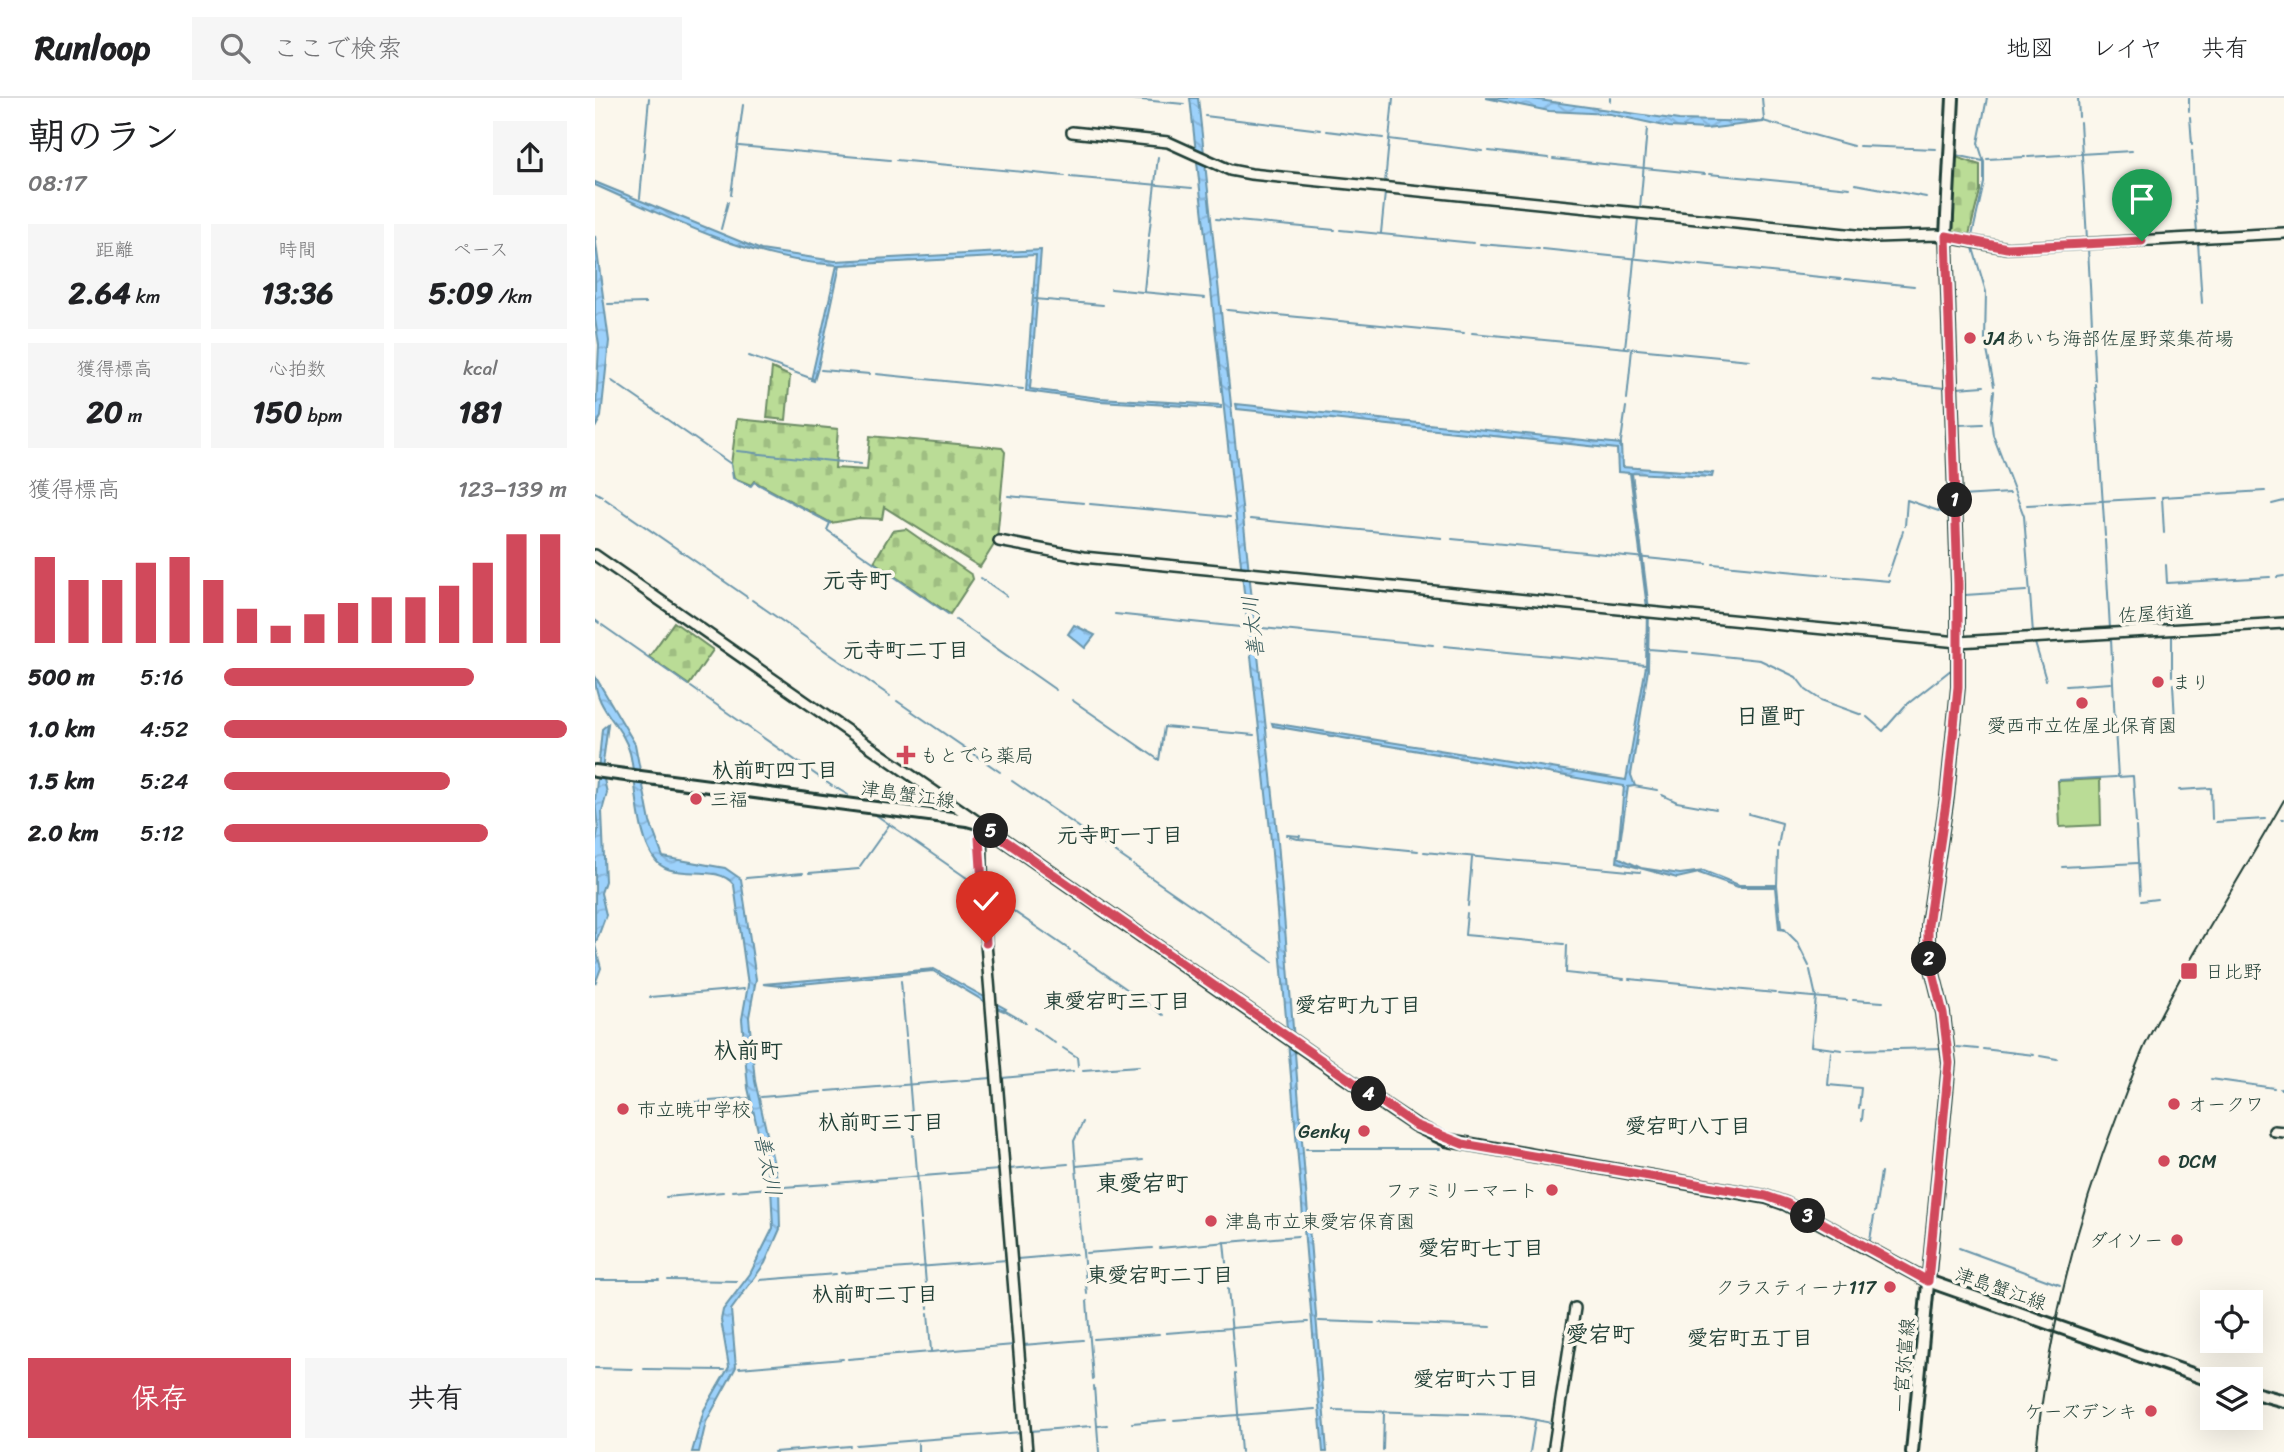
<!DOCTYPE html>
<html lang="ja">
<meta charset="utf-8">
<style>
body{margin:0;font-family:Sriracha,"Klee One",sans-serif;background:#f6f6f6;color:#202124;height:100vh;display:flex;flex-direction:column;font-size:26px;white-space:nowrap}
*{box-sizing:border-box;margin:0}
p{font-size:23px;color:#757577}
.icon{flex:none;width:38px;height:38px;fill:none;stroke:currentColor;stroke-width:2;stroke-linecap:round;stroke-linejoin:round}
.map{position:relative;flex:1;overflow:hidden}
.panel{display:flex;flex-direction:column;background:#fff;width:595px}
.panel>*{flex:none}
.controls{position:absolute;left:1605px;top:1192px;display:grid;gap:14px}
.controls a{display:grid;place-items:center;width:63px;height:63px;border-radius:0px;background:#fff;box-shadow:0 7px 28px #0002;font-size:35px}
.pin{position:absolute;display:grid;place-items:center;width:60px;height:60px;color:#fff;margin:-72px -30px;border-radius:50% 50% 50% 0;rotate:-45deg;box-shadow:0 0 7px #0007}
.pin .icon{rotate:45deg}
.km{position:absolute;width:35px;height:35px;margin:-18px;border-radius:50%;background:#222;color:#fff;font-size:19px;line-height:35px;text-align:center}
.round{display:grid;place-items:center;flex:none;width:74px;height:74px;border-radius:0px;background:#f6f6f6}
.head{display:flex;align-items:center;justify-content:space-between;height:119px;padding:0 28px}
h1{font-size:38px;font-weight:800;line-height:52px}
.stats{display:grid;grid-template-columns:repeat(3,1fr);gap:10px;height:119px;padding:7px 28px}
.stats div{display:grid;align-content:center;border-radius:0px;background:#f6f6f6;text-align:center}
.stats b{font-size:30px;font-weight:800}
.stats small{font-size:19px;font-weight:400}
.stats p{font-size:19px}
.chart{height:196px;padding:14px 28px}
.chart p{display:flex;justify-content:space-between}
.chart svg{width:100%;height:126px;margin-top:7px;stroke:#d1495b;stroke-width:6}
.button{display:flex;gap:14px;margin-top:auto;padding:14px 28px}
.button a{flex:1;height:80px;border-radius:0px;background:#d1495b;color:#fff;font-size:28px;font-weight:800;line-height:80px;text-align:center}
.button a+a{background:#f6f6f6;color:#202124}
ul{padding:0 28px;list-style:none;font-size:23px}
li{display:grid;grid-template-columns:112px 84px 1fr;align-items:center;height:52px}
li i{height:18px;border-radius:9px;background:#d1495b}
header{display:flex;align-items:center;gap:42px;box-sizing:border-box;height:98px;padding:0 35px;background:#fff;border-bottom:2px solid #e0e0e0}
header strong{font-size:33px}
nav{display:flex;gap:38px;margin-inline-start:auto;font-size:24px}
.search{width:490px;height:63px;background:#f6f6f6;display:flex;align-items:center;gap:18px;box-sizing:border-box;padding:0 24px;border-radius:0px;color:#757577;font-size:26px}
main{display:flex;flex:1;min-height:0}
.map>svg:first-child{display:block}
</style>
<header>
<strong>Runloop</strong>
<div class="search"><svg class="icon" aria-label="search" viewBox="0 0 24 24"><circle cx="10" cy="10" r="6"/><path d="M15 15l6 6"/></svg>ここで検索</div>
<nav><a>地図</a><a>レイヤ</a><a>共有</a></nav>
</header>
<main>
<section class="panel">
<div class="head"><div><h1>朝のラン</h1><p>08:17</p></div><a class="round"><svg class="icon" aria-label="share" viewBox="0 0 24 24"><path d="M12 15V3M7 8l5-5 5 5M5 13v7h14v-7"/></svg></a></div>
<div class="stats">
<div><p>距離</p><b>2.64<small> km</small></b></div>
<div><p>時間</p><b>13:36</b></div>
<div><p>ペース</p><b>5:09<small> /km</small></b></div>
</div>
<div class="stats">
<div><p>獲得標高</p><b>20<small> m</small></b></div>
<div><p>心拍数</p><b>150<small> bpm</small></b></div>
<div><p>kcal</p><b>181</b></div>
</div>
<div class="chart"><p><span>獲得標高</span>123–139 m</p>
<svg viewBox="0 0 160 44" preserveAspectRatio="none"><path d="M5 44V14M15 44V22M25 44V22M35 44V16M45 44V14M55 44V22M65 44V32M75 44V38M85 44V34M95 44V30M105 44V28M115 44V28M125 44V24M135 44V16M145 44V6M155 44V6"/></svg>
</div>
<ul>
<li><b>500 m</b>5:16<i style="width:73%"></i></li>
<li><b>1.0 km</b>4:52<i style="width:100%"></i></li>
<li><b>1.5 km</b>5:24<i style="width:66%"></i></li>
<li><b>2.0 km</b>5:12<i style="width:77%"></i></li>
</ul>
<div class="button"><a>保存</a><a>共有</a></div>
</section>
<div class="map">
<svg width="1689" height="1354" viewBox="0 0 1689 1354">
<defs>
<pattern id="cemetery-stones" width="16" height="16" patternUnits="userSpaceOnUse" patternTransform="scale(1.75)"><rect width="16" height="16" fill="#badc96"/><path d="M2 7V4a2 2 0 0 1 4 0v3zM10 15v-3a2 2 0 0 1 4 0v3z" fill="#9fbe82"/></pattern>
<pattern id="water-waves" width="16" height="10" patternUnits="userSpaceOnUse" patternTransform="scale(1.75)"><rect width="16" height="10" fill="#9cd1fb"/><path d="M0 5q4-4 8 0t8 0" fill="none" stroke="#86b4d8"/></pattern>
</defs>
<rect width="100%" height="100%" fill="#fbf7ec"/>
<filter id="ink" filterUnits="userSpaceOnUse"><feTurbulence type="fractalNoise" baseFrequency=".0143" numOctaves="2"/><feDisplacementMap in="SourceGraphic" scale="14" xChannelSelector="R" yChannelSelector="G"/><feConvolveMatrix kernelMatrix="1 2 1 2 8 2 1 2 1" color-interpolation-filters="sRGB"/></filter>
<g filter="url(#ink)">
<!-- green -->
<path fill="#badc96" stroke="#6c8c65" stroke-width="2" d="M1505,681L1506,727L1465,729L1463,683Z"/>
<!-- cemetery -->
<g fill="url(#cemetery-stones)" stroke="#6c8c65" stroke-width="2">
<path d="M1361,59L1385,67V93L1374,137L1358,134Z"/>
<path d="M177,270L195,278L191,322L172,320Z"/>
<path d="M142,321L243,331L240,370L272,372L275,338L407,350L410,354L402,442L385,469L289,409L287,421L264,420L236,425L159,383L156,387L139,380L136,366Z"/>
<path d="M311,431L377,477L378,481L355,516L279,464L297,433Z"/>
<path d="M79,524L118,552L94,587L54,559Z"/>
</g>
<!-- water -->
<g fill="url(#water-waves)" stroke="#6a96ab" stroke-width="2">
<path d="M595,0H603L683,743L732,1354H728L675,732Z"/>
<path d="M891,0H930L1084,22L1169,24L1111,31L1074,29L1015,16L954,13Z"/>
<path d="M0,84L166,152L240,163L446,152L435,291L504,300L626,307V310L504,303L431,293L441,157L245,167L223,270L219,283L216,282L242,167C156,163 77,121 0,87Z"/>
<path d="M0,138L14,243L6,319L0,330L4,247L0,221Z"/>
<path d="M641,306L1026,346L1027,369L1118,375L1117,379L1037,375L1054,511L1053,572L1036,677L1040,688L1033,689L1023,759L1046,770L1085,776L1109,773L1144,787H1182L1186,829L1191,832L1184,831L1180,789H1143L1104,775L1082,780L1022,764L1029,688L678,628L677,625L1031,682L1051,568L1052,510L1035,375L1023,374L1022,351L642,311Z"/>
<path d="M479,527L500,537L490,550L473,536Z"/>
<path d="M0,578L40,646L55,724L68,759L130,770L146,781L161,881L154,919L160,983L184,1089L185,1131L170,1165L136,1212L141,1269L111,1324L104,1354H97L109,1312L134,1269L126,1222L128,1212L155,1176L178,1130L176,1089L153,990L147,921L153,887L139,787C123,765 81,783 63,765C41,743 42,684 35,655C27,625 0,613 0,578Z"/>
<path d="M13,626L7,672L12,695L7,713L10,783L6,795L11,817L0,847L6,870L0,886V749L3,732L0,703L7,631Z"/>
<path d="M339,871L411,911L409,913L399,909L338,873L186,888L168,886Z"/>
</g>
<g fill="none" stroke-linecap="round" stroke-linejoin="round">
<!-- stream -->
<g stroke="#6a96ab" stroke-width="2">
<path d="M526,0L589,6"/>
<path d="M1167,0L1169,22"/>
<path d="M1483,0L1484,19"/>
<path d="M1594,0V13"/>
<path d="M1015,3V0"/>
<path d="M610,18L726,32"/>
<path d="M1595,19L1597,46"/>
<path d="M1168,23L1258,48"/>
<path d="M1485,24L1492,141"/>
<path d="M732,33L788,40"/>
<path d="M794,41L887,53"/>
<path d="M144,48L295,62"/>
<path d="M1264,48L1341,51"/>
<path d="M894,53L953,60"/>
<path d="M1597,53L1600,105"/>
<path d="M1361,57L1388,63"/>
<path d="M1433,59L1537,53"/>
<path d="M958,61L1110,76"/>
<path d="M1392,61L1430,59"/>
<path d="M301,62L470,78"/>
<path d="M1114,76L1255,90"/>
<path d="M475,79L597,90"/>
<path d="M790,85L798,0"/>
<path d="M1260,86L1331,99"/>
<path d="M136,97L148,7"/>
<path d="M45,100L54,0"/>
<path d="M1600,108L1602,135"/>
<path d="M1045,110L1052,31"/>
<path d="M621,121L740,132"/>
<path d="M126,131L133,104"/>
<path d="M745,132L879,145"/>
<path d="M786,135L790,95"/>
<path d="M554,138L563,59"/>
<path d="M1377,138L1389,85V64L1383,45L1392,0"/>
<path d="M1603,144L1607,205"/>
<path d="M885,146L944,151"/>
<path d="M1378,150L1391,194L1390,242L1399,288"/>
<path d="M1493,150L1500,282"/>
<path d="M948,151L1101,167"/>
<path d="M1105,167L1246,181"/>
<path d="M1250,181L1319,188"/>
<path d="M516,191L610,200"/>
<path d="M549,193L554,143"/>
<path d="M440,201L508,207"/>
<path d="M1035,204L1043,120"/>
<path d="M13,206L51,205"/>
<path d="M632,212L869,235"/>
<path d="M877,235L1155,262"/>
<path d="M1030,249L1035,207"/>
<path d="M154,258L218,281"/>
<path d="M226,272L275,276"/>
<path d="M281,276L428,291"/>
<path d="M1277,282L1349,290"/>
<path d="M17,283L65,316"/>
<path d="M1500,286L1510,438"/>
<path d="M1362,290L1389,288"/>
<path d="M1399,293L1396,321L1398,337L1429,418L1438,535"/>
<path d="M1032,301L1037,251"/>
<path d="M67,318L136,366L138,380L156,388L159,384L213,413"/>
<path d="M1363,327L1388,326"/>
<path d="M1025,350L1031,309"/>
<path d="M142,353L152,354"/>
<path d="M153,354L165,356"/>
<path d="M166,356L185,358"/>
<path d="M187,358L205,360"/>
<path d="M207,360L225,362"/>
<path d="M227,362L266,366"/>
<path d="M0,394L7,398"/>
<path d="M413,398L489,405"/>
<path d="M1366,398L1415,395"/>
<path d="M10,401L152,499"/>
<path d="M495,406L635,419"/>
<path d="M1454,406L1559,400"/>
<path d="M1677,406L1689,403"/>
<path d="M1432,407L1451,406"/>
<path d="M216,415L235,425L232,432L353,516"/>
<path d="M655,421L847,440"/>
<path d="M1310,428L1312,402L1355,417"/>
<path d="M1569,435L1567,399L1670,393"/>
<path d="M857,441L1112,466"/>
<path d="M1510,442L1515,531"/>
<path d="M1118,466L1233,477"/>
<path d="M1571,467L1572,485L1675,479"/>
<path d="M1238,478L1294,483"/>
<path d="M1293,478L1308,433"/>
<path d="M1682,479L1689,478"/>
<path d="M386,480L412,498"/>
<path d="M1370,497L1431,493"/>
<path d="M157,502L295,598"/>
<path d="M520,516L645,529"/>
<path d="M0,522L4,525"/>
<path d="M361,522L461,592"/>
<path d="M7,527L93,587"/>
<path d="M667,530L838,547"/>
<path d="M1684,530H1689"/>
<path d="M1516,541L1520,627"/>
<path d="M1410,547L1432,545"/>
<path d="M849,548L1051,567"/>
<path d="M1053,551L1093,554"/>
<path d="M1098,555L1165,562L1201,579L1211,592L1226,602L1267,617"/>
<path d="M1577,578V536L1675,530"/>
<path d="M1451,582L1440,545L1565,537"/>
<path d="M1578,586L1580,623"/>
<path d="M1471,588L1516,585"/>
<path d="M96,589L237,688"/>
<path d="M477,602L564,662L569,629L591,631"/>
<path d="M302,603L405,674"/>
<path d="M1272,619L1288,633L1310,608L1357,571"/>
<path d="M595,631L659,637"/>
<path d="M1520,631L1523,679L1538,678L1541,725"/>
<path d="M1464,682L1521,679"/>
<path d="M417,683L536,765"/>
<path d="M1039,688L1062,692"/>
<path d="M240,689L253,697"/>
<path d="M1584,692L1616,690L1617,721"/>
<path d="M1067,697L1082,704L1121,711"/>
<path d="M1154,716L1187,725L1183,749"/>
<path d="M281,717L382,787"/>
<path d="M1686,721H1689"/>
<path d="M1621,724L1670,721"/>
<path d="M1541,729L1545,796"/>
<path d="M692,737L705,738L704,741L823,753"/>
<path d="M695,739L703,741"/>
<path d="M829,754L1045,774"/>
<path d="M538,767L678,864"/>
<path d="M265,768L294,727"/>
<path d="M1467,769L1543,765"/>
<path d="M214,775L264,771"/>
<path d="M151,780L208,775"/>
<path d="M1182,787L1183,754"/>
<path d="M392,795L475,852"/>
<path d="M1546,803L1562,801"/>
<path d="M873,808L877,760"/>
<path d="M872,815L870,837L969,846"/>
<path d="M1190,832L1202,844L1214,868"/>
<path d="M972,847L971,875L1029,881"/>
<path d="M479,854L543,899"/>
<path d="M1215,872L1221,899L1216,948L1247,952"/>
<path d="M1034,881L1180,895"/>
<path d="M306,883L311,938"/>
<path d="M1183,896L1252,902"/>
<path d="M55,899L149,891"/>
<path d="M547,902L568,917"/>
<path d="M1258,902L1288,904"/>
<path d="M409,912L431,925"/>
<path d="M439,930L460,945"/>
<path d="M311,942L318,1029"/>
<path d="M1362,949L1383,951"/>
<path d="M468,950L482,959L483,968"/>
<path d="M1388,951L1439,957"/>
<path d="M1253,952L1349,950"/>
<path d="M1236,954L1233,987L1266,990L1264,1010"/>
<path d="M1445,958L1462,961"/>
<path d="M488,972L544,968"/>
<path d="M407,980L478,973"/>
<path d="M1616,981L1679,990"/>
<path d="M1685,991H1689"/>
<path d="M232,993L397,980"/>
<path d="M166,999L226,994"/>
<path d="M63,1007L153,1000"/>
<path d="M1267,1022L1268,1012"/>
<path d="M319,1037L326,1122"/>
<path d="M711,1051H845"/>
<path d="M481,1068L548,1062"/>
<path d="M414,1071L473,1066"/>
<path d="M239,1085L404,1072"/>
<path d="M188,1089L234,1086"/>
<path d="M137,1093L174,1090"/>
<path d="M71,1099L128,1094"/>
<path d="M484,1108L479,1043L488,1024"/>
<path d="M484,1113L492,1196"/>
<path d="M1280,1114L1286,1074"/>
<path d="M326,1126L333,1210"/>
<path d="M1275,1142L1279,1118"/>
<path d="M629,1144L633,1185"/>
<path d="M564,1150L703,1138"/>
<path d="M1364,1150L1465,1187"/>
<path d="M491,1155L557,1150"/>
<path d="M422,1161L481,1156"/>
<path d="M246,1175L412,1162"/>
<path d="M0,1182H64"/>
<path d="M73,1182L142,1183"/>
<path d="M165,1182L241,1176"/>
<path d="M633,1191L640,1270"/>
<path d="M492,1203L498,1281"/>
<path d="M333,1215L336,1253"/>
<path d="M724,1223L779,1225"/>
<path d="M784,1225L896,1229"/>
<path d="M571,1235L713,1224"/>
<path d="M499,1241L564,1236"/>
<path d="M428,1247L488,1242"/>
<path d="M253,1261L419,1247"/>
<path d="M0,1270L38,1271"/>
<path d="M144,1270L248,1261"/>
<path d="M49,1271L129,1272"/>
<path d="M640,1276L646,1354"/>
<path d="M499,1288L504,1354"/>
<path d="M738,1312L874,1316"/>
<path d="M877,1316L915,1317L957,1325"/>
<path d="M579,1322L720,1311"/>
<path d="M537,1325L571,1322"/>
<path d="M503,1328L512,1327"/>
<path d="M435,1333L496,1328"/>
<path d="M323,1345V1354"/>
<path d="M261,1347L427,1334"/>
<path d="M788,1352L789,1314"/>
<path d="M179,1354L255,1348"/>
<path d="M935,1354L940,1324"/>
</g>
<defs>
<g id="tertiary">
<path d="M477,34L573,44L635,72L656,76L1281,139L1341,137L1412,150L1689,135"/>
<path d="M404,443L488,459L1363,544L1689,525"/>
<path d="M0,457L386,726L388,808L432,1354"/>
<path d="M1679,1033L1689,1034"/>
<path d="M958,1354L980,1210"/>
</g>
<g id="secondary">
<path d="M0,673L372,722L386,726L784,1003L820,1027L851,1042L1171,1099L1191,1106L1333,1183L1617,1283"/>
<path d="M1656,1294L1689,1303"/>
<path d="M1317,1354L1354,965L1348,915L1333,855V827L1352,699L1363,589V486L1351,138L1358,0"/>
</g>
</defs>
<!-- tertiary casing -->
<use href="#tertiary" stroke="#1f3d34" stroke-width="14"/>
<!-- secondary casing -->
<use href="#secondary" stroke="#1f3d34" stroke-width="16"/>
<!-- tertiary -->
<use href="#tertiary" stroke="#fbf7ec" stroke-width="9"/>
<!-- secondary -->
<use href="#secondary" stroke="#fbf7ec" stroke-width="10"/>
<!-- rail -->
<path stroke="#1f3d34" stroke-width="2" d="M1441,1354C1453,1237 1480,1125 1523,1015C1533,991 1541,965 1553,941C1594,859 1644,782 1689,702"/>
</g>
</g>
<g fill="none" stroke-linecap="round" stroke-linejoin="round" filter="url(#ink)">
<defs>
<path id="route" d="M391,845L384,740L386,726L820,1027L868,1046L1171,1098L1191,1105L1333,1183L1354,965L1348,915L1333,855V827L1352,698L1363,589V486L1351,138L1412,150L1547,143"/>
</defs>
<!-- route casing -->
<use href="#route" stroke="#fff" stroke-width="14"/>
<!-- route -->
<use href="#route" stroke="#d1495b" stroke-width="9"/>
</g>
<!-- markers -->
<g fill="#d1495b" stroke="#fbf7ec" stroke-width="2.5">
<circle cx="1375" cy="240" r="7"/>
<circle cx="1563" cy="584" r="7"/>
<circle cx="1487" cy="605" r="7"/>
<path d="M307.5 646.5h7v7h7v7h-7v7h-7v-7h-7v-7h7z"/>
<circle cx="101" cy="701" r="7"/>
<rect x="1585" y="864" width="18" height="18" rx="3.5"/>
<circle cx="1579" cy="1006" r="7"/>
<circle cx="28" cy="1011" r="7"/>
<circle cx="769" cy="1033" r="7"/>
<circle cx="1569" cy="1063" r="7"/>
<circle cx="957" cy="1092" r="7"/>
<circle cx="616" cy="1123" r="7"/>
<circle cx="1582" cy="1142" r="7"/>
<circle cx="1295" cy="1189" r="7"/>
<circle cx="1556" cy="1313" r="7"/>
</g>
<g text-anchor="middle" stroke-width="7" stroke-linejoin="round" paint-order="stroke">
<!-- poi labels -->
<g font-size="19" fill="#1f3d34" stroke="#fbf7ec" text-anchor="start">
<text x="1389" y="247">JAあいち海部佐屋野菜集荷場</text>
<text x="1577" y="591">まり</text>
<text x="1487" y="634" text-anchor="middle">愛西市立佐屋北保育園</text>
<text x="325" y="664">もとでら薬局</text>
<text x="115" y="708">三福</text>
<text x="1610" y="880">日比野</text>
<text x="1593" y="1013">オークワ</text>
<text x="42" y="1018">市立暁中学校</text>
<text x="755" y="1040" text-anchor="end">Genky</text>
<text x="1583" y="1070">DCM</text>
<text x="943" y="1099" text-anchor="end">ファミリーマート</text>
<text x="630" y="1130">津島市立東愛宕保育園</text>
<text x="1568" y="1149" text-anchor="end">ダイソー</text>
<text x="1281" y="1196" text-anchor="end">クラスティーナ117</text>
<text x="1542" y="1320" text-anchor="end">ケーズデンキ</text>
</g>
<!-- street labels -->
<g font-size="19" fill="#1f3d34" stroke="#fbf7ec">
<text transform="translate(1561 515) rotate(-3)" y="7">佐屋街道</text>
<text transform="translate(313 696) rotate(8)" y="7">津島蟹江線</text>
<text transform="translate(1406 1190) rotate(19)" y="7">津島蟹江線</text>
<text transform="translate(1308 1267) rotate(-85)" y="7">一宮弥富線</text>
</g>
<!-- water labels -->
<g font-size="21" font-style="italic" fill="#385b5c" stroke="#fbf7ec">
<text transform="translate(658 529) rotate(-96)" y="7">善太川</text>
<text transform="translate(173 1067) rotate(79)" y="7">善太川</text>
</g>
<!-- neighbourhood labels -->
<g font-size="21" font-weight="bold" fill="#1f3d34" stroke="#fbf7ec">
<text x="311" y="559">元寺町二丁目</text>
<text x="180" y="679">杁前町四丁目</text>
<text x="525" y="744">元寺町一丁目</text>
<text x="522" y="910">東愛宕町三丁目</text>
<text x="763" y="914">愛宕町九丁目</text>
<text x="286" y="1031">杁前町三丁目</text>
<text x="1093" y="1035">愛宕町八丁目</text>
<text x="886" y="1157">愛宕町七丁目</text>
<text x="565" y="1184">東愛宕町二丁目</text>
<text x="280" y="1203">杁前町二丁目</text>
<text x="1155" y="1247">愛宕町五丁目</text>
<text x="881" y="1288">愛宕町六丁目</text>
</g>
<!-- quarter labels -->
<g font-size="23" font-weight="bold" fill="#1f3d34" stroke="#fbf7ec">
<text x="262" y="490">元寺町</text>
<text x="1175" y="626">日置町</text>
<text x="153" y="960">杁前町</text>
<text x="547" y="1093">東愛宕町</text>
<text x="1005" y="1244">愛宕町</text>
</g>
</g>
</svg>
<div class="controls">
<a><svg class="icon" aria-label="locate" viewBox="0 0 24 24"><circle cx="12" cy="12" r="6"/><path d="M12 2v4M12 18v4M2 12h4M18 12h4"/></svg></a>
<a><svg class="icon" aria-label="layers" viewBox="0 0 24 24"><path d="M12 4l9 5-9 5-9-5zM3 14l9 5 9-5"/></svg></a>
</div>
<div class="pin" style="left:1547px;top:143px;background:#1e9e55"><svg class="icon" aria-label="arrive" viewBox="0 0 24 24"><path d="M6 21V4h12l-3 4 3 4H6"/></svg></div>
<div class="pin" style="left:391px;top:845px;background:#d93025"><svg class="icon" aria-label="check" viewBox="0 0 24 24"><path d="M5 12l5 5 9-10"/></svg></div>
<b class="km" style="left:1360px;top:402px">1</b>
<b class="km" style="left:1334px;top:861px">2</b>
<b class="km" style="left:1213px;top:1118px">3</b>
<b class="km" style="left:774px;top:996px">4</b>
<b class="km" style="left:396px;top:733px">5</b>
</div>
</main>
